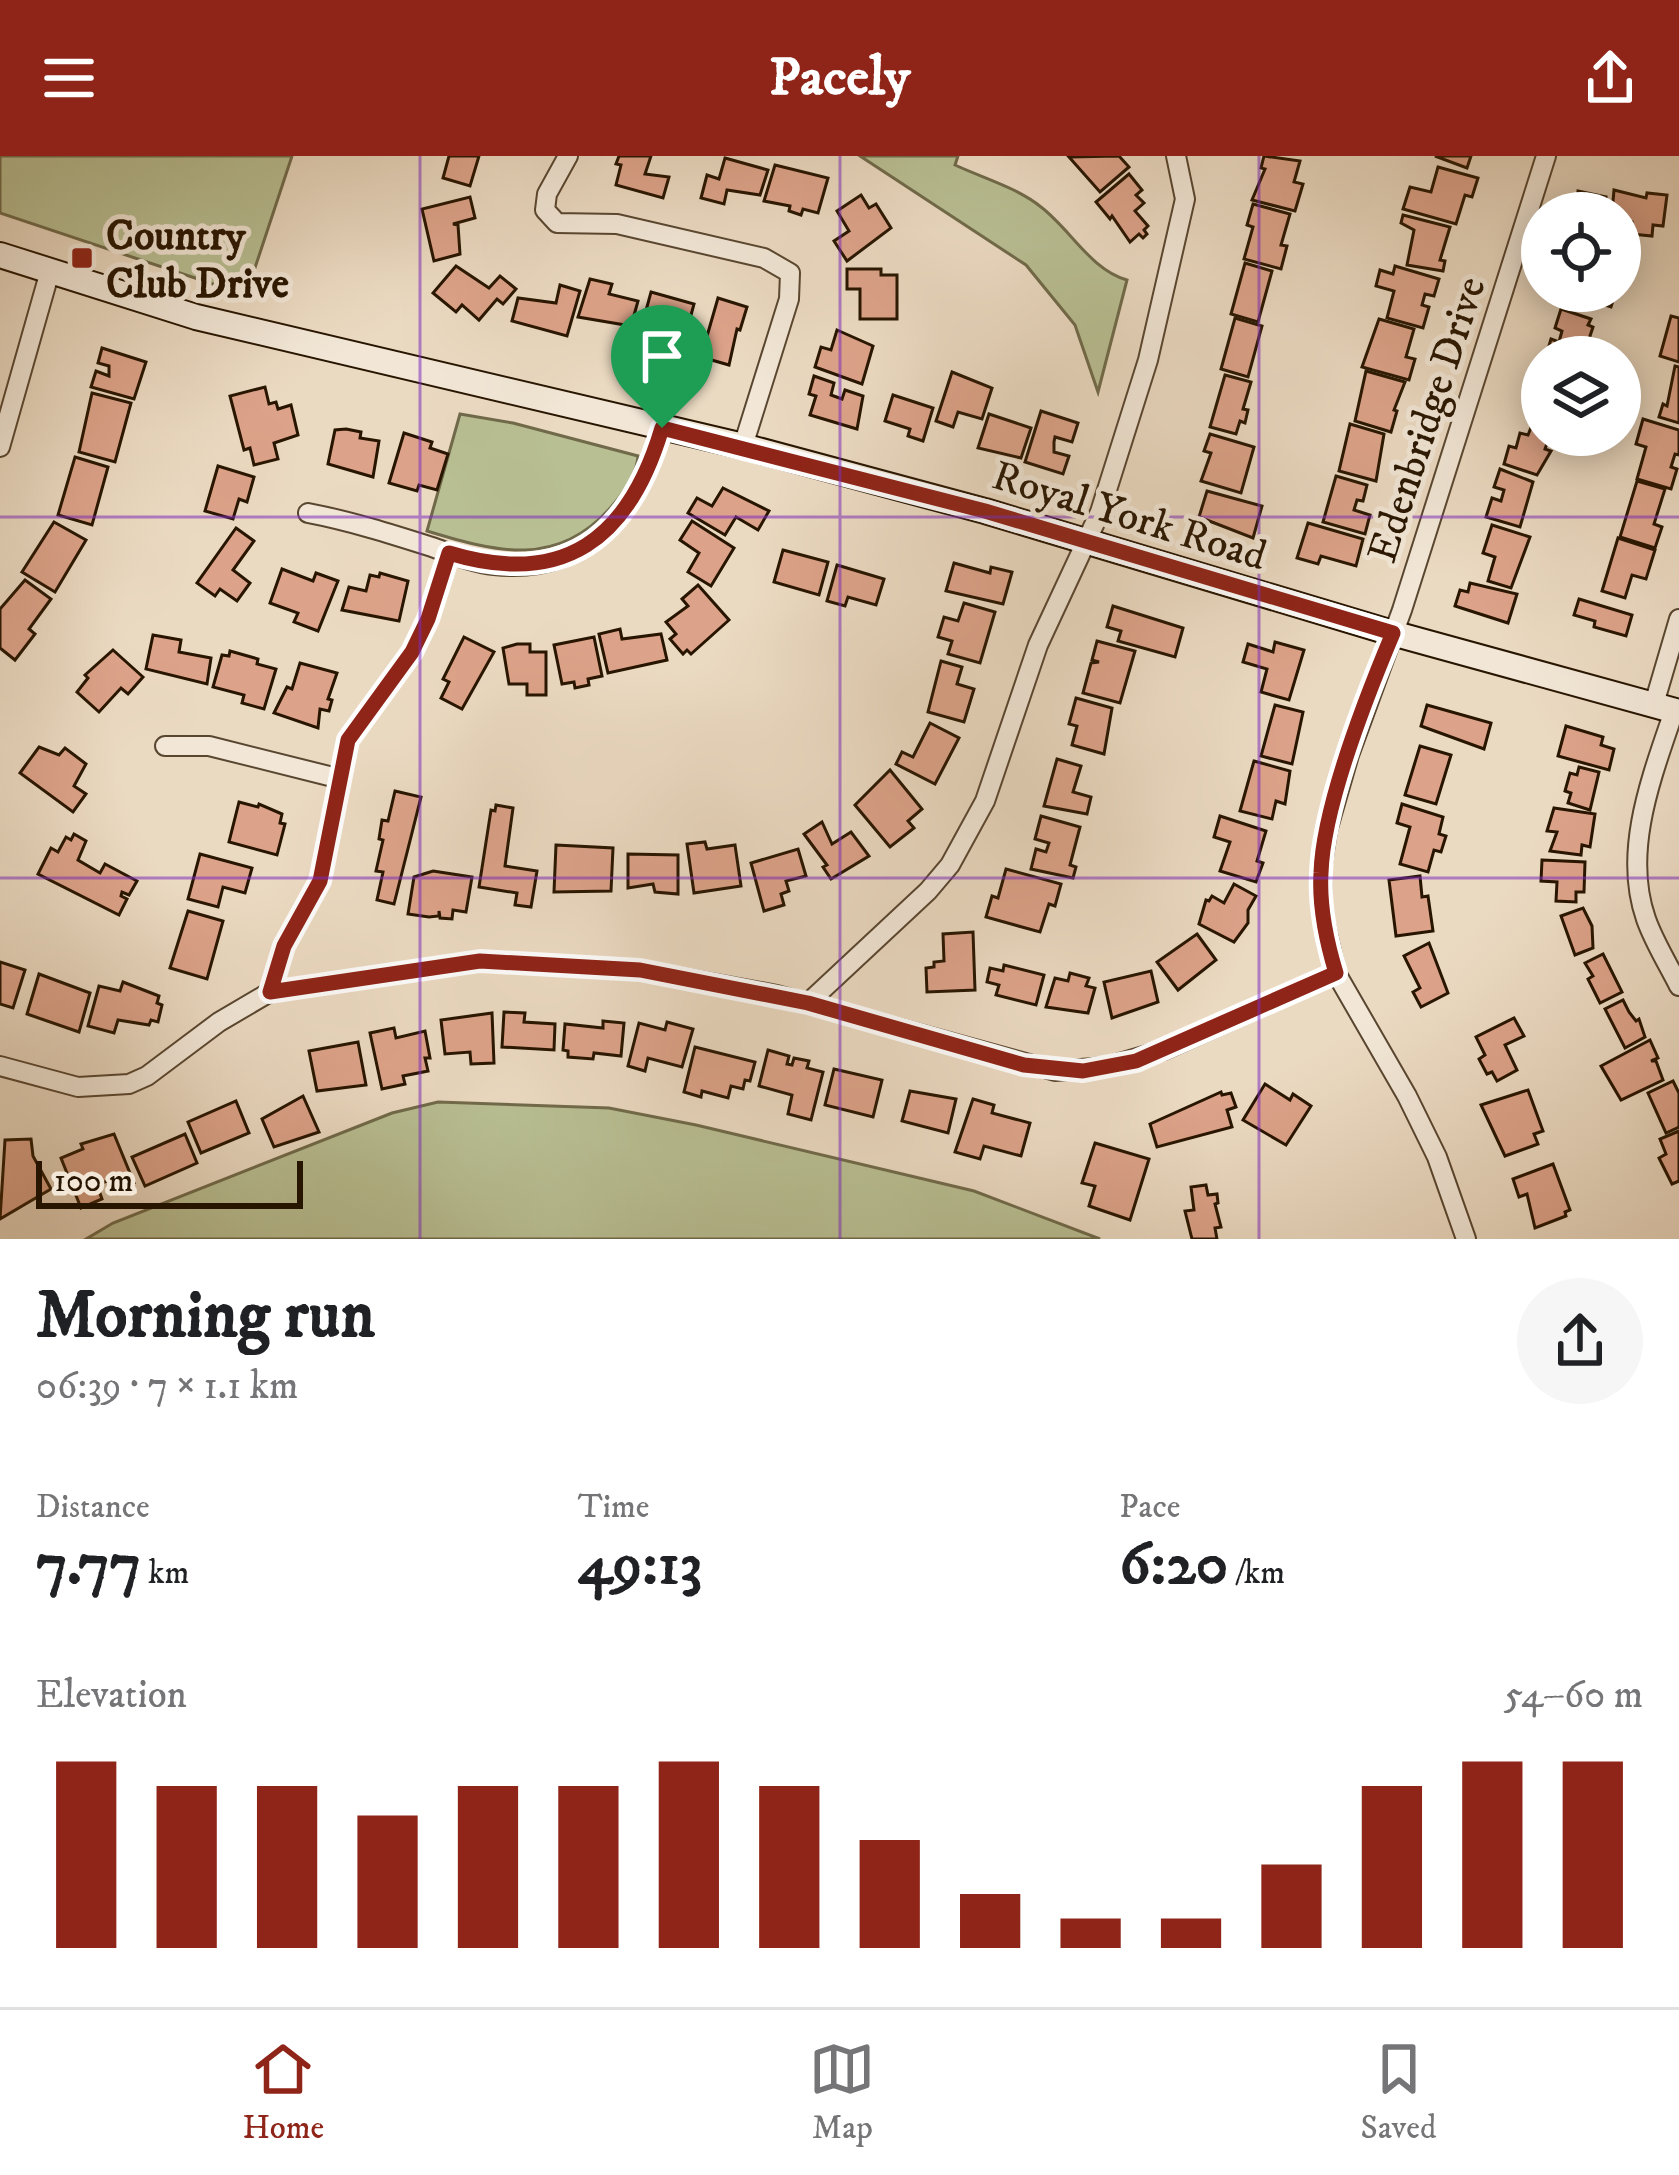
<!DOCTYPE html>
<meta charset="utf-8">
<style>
body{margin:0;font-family:"IM FELL DW Pica",serif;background:#f6f6f6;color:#202124;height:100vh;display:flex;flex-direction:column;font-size:45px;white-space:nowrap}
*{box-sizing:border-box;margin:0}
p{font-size:39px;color:#757577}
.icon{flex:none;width:66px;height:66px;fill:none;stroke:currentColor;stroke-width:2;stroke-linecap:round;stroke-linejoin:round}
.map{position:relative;height:1083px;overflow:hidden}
.side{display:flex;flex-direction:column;background:#fff;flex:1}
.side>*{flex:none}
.fabs{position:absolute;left:1521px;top:36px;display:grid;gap:24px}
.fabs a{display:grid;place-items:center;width:120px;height:120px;border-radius:50%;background:#fff;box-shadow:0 6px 30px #0003;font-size:60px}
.scale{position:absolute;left:36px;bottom:30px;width:267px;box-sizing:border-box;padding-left:12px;border:6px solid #281500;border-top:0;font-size:33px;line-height:42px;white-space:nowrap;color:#281500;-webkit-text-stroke:9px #f2e7d7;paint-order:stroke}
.pin{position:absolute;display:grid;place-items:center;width:102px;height:102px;color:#fff;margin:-123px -51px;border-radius:50% 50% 50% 0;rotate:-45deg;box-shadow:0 0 12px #0007}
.pin .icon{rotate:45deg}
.round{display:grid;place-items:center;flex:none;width:126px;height:126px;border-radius:63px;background:#f6f6f6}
.headline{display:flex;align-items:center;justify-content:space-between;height:204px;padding:0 36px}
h1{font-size:66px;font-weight:700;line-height:90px}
.stats{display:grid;grid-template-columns:repeat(3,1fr);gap:18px;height:204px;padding:12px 36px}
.stats div{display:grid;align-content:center}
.stats b{font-size:60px;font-weight:700}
.stats small{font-size:33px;font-weight:400}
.stats p{font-size:33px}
.chart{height:336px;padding:24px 36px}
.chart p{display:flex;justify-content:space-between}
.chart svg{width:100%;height:216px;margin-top:12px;stroke:#8f2418;stroke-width:6}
header{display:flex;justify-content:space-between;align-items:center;height:156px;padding:0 36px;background:#8f2418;color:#fff;font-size:54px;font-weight:700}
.dock{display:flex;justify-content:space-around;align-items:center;height:168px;border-top:3px solid #e0e0e0;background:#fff;font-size:33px;color:#757577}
.dock a{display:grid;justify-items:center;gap:6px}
.dock .active{color:#8f2418}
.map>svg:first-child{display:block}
</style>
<header><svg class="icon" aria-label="menu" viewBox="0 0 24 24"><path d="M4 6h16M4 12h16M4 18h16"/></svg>Pacely<svg class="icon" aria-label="share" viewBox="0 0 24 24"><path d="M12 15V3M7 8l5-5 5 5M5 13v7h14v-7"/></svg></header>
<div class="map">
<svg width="1679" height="1083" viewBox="0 0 1679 1083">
<rect width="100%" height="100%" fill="#ebdac2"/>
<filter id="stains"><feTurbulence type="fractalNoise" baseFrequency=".00167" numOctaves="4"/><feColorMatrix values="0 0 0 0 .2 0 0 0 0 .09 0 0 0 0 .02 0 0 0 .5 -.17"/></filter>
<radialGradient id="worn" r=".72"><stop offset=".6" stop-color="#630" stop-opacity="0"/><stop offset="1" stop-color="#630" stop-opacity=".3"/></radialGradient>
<!-- green -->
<g fill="#b8bf93" stroke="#706a4a" stroke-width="3">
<path d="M0,0H292L246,139L0,57Z"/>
<path d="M860,0H958L955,9C983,22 1018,32 1041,51C1071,74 1091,114 1127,124L1098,236L1075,169L1026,109Z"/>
<path d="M460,258L513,267L638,300C637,317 624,336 612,350C558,413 496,396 427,375Z"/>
<path d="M438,946L609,952L696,969L974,1035L1100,1083H86L113,1067L392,957Z"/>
</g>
<!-- building -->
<g fill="#dda38a" stroke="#281500" stroke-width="3">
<path d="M449,0H479L470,30L443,22Z"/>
<path d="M619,0H651L645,18L669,21L663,42L616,29L621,9L616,8Z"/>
<path d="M1119,0L1129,11L1100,36L1069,1Z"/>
<path d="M1264,0L1300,5L1294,26L1303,28L1295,55L1252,44L1265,13L1261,12Z"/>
<path d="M1435,0H1471L1467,12Z"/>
<path d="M725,2L768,14L760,39L727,34L724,48L701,42L707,19L719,23Z"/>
<path d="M775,9L828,22L818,57L803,53L801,59L789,55L790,50L764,45Z"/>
<path d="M1438,11L1478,22L1472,41L1465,39L1456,68L1403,53L1410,31L1431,36Z"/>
<path d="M1129,18L1142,34L1136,39L1144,47L1135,55L1148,70L1144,74L1147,78L1143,82L1139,78L1130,86L1112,60L1110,63L1096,46Z"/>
<path d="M1614,34L1646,42L1647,37L1667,39L1663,70L1653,69L1652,80L1631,78L1632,66L1620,65V57H1612Z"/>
<path d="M1578,35L1606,41L1604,57H1571L1572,51H1576Z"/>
<path d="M861,39L869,52L876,48L891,72L847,105L834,85L849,75L837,55Z"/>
<path d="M470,41L475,62L453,68L458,69L460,98L434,105L422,53Z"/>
<path d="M1253,48L1290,58L1281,89L1287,90L1281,113L1244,103L1253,71L1247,69Z"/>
<path d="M1403,59L1450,71L1440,104L1445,105L1443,115L1407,109L1414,74L1401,67Z"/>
<path d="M1245,107L1272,115L1258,166L1231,158Z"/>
<path d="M456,110L489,132L500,120L516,133L503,148L497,143L479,164L462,149L456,156L433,137Z"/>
<path d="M1395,110L1439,123L1434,140L1425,138L1422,149L1429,151L1423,172L1387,162L1394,135L1376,130L1380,114L1393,118Z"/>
<path d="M847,113H881V119H897V163H860V133H847Z"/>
<path d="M590,123L612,128L609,138L638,145L628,181L622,180L625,169L578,161Z"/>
<path d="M560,129L580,135L567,180L512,165L518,142L556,147Z"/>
<path d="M1559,135H1616L1611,151Z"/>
<path d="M651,136L694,148L684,185L641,173Z"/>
<path d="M718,142L747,151L740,174L737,173L729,209L701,201Z"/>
<path d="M1561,153L1591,163L1588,169L1593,171L1583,201L1546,200L1551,183L1559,186L1562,175L1555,172Z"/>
<path d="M1671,160L1679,162V206L1660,200Z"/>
<path d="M1235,162L1262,170L1248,221L1221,213Z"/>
<path d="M1379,163L1414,173L1406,201L1415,203L1409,224L1362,211Z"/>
<path d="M837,174L873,190L862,228L815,211L821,191L831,194Z"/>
<path d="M102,192L146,206L134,243L91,231L96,215L109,220V210L98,207Z"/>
<path d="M1675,210L1679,211V267L1659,261L1663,248L1667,250Z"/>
<path d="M1366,215L1405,226L1394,254L1397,255L1391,276L1355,265Z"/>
<path d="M952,216L992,232L982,263L958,256L953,271L936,265Z"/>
<path d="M1225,219L1251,226L1243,253L1248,254L1245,267L1240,265L1236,278L1210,271Z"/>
<path d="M814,220L834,227L831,239L842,243L845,234L863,240L857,273L810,259L816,240L809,238Z"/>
<path d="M1540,226H1542V258L1532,253L1537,244L1529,242L1532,233L1540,236Z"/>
<path d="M265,231L269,248L276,246L278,253L291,249L298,279L274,287L278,303L254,309L250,292L244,294L230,240Z"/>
<path d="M92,237L131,247L115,306L79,296Z"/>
<path d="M893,239L933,252L923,285L908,280L910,273L885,265Z"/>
<path d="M1041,255L1078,267L1072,286L1055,281L1054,286V296L1069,300L1063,318L1025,306Z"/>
<path d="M989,258L1031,272L1021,302L978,292Z"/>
<path d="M1643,263L1679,274V299L1675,298L1671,311L1677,313L1671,333L1637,323L1646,291L1636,288Z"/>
<path d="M1534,264L1542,266V279H1550L1545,293L1551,295L1537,319L1504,308L1509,290L1516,292L1520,277L1528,279Z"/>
<path d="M1350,268L1384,278L1376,325L1339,315Z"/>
<path d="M346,273L361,276L360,282L379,285L373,321L328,308L335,274Z"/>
<path d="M404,277L432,286L430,292L448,298L437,334L419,329L417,335L389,327Z"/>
<path d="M1210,278L1254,291L1241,337L1201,325L1211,297L1204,295Z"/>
<path d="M75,301L108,311L92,369L58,359Z"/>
<path d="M218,310L254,321L247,346L239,343L233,363L205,355Z"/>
<path d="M1500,313L1533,326L1520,371L1486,361L1492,342L1501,345L1504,334L1494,331Z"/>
<path d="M1336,320L1367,329L1363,345L1357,344L1354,354L1370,359L1365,378L1323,366Z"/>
<path d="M1637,325L1665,333L1654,368L1662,371L1655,392L1620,381Z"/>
<path d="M723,332L769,355L758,374L736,361L725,379L688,357L697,342L712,350Z"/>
<path d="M1207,335L1262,350L1253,382L1199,361Z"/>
<path d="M692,365L734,392L711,430L688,416L699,397L680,384Z"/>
<path d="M54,366L86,384L55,436L22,416Z"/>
<path d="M1308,367L1363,383L1356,410L1321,400L1318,408L1297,402Z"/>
<path d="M1492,369L1530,381L1511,432L1488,425L1495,401L1483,397Z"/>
<path d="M236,372L254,385L233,414L250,427L237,445L220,433L215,440L197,427Z"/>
<path d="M1618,382L1655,394L1646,423L1632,419L1625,442L1602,435Z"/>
<path d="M783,394L828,406L819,439L774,426Z"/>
<path d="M954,407L990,417L991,411L1012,416L1003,448L946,435Z"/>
<path d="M837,409L884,423L876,449L848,441L845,450L827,445Z"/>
<path d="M282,413L313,425L316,417L338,425L318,475L294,466L298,457L270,447Z"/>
<path d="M380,417L408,425L399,465L342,454L349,431L366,435L370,419L379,421Z"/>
<path d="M25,424L51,443L29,473L35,478L15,504L0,492V453Z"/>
<path d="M1470,427L1517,438L1508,467L1455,450L1460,434L1468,436Z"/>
<path d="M698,429L729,464L691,498L687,494L683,498L670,483L676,478L666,466L688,450L682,443Z"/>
<path d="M1579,443L1632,459L1626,480L1594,471L1595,465L1574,459Z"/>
<path d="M964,447L995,456L980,507L948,498L952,485L938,481L944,461L958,465Z"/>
<path d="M1113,450L1183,472L1175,501L1118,485L1121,475L1107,471Z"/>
<path d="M620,473L622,483L661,478L667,504L608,517L599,478Z"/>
<path d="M153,479L181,484L179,496L211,502L207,528L146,513Z"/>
<path d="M464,481L494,496L462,553L441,542L449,526L443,523Z"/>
<path d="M594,481L602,520L588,523L589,529L575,532L574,526L562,528L554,489Z"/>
<path d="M1097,485L1135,495L1120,547L1083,537L1091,507L1099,506L1092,504Z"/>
<path d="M1275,486L1304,494L1289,544L1261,536L1267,513L1243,506L1248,488L1273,496Z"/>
<path d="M517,488H530V496H546V539H527V528H509L503,492Z"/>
<path d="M113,494L143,521L128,538L121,532L99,556L77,536L88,522L85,519Z"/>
<path d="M230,495L258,503L257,508L276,513L264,553L242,547L244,539L213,531L222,499L229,500Z"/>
<path d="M941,505L962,511L957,528L974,533L964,566L928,556Z"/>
<path d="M300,507L337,517L328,543L332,544L329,555L320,553L318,572L274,557L287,531L292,533Z"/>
<path d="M1076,542L1112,552L1104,598L1072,589L1077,570L1069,568Z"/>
<path d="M1275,549L1303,556L1292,608L1261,600Z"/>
<path d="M1427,549L1491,567L1484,593L1421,570Z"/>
<path d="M930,567L959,582L935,628L896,608L902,596L913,601Z"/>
<path d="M1566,570L1603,581L1601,589L1614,593L1609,614L1558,600Z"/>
<path d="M1420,590L1451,599L1436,648L1405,639Z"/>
<path d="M39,591L59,599L65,592L86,608L74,630L86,638L73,656L20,617Z"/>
<path d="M1057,603L1081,610L1073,636L1091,641L1087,658L1044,650Z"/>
<path d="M1254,605L1290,615L1285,648L1276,645L1272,663L1240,655Z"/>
<path d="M1579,611L1599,616L1590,654L1568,647L1571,637L1565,635L1570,617L1577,619Z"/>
<path d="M890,614L922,653L908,665L914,672L890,691L855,649Z"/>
<path d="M395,635L421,641L394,748L377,744L383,716L376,715L383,684L379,683L382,664L388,665Z"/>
<path d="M239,646L258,651L259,648L282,658L280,667L285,668L277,699L229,686Z"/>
<path d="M1402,648L1443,661L1439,678L1446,680L1441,696L1434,694L1428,716L1400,708L1410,671L1397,667Z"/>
<path d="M496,649L513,652L505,710L537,715L531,751L515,749L517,737L479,731L491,654L495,655Z"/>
<path d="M1554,652L1595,658L1590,691L1582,689L1581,699L1550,695L1557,676L1547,675Z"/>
<path d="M1041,660L1080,671L1070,709L1076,711L1073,722L1031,713L1036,693L1046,696L1049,687L1035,683Z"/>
<path d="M1220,660L1266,675L1257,705L1263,707L1256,726L1220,715L1230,686L1214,681Z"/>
<path d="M822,666L832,688L851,676L869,700L831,723L823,711L827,709L804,678Z"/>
<path d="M74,678L86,685L78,704L100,717L105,708L137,725L129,739L122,736L121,740L127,743L119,759L38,718L51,692L58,696L66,681L71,684Z"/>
<path d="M705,686L707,693L735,689L741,730L694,737L687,688Z"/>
<path d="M556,689L613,692L611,735L554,736Z"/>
<path d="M798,693L806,720L786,725L789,735L781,738L784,749L764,755L751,707Z"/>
<path d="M200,698L252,712L245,737L223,731L218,751L188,743Z"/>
<path d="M628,698L678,699V738L655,736L653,728L628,732Z"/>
<path d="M1542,704L1585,706L1584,736H1576V746L1556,745L1557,726L1541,725Z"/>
<path d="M1006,713L1061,728L1055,750L1049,748L1040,776L986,761L992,740L998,742Z"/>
<path d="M433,715L472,721L466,756L453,754L452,763L440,762L439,755V760L429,761L408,758L414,721Z"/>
<path d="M1420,720L1422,741L1428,740L1433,775L1396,780L1389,724Z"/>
<path d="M1234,728L1256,740L1248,754V767L1234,786L1199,768L1206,744L1209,745L1212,740L1224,747Z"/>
<path d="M1583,752L1592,770L1593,792L1575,799L1561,760Z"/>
<path d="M188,755L223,765L207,823L170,812Z"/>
<path d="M973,776L975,834L927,836L926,812L934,811V806L944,805L943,778Z"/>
<path d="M1197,778L1216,804L1178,834L1157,806Z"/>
<path d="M1429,787L1448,837L1421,851L1413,836L1420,832L1404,800Z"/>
<path d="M1603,798L1622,836L1600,847L1588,823L1593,820L1585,807Z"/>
<path d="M0,806L25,814L13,852L0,848Z"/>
<path d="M1004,809L1044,819L1036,849L996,839L999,829L987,826L990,812L1003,815Z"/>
<path d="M1151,815L1158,846L1112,862L1104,826Z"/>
<path d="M1070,817L1089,822L1086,830L1095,832L1088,857L1046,851L1055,822L1068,825Z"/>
<path d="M39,818L90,837L79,876L27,858Z"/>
<path d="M123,826L159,840L157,847L162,849L158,866L151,864L149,869L118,864L114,877L88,870L99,830L120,835Z"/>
<path d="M1623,844L1629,856L1636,865L1639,863L1645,881L1625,892L1605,853Z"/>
<path d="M504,856L525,857L524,866L555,868L554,894L502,891Z"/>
<path d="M492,857L494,907L471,908L470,896L445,898L441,864Z"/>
<path d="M1514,862L1524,880L1505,889L1517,914L1497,925L1492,916L1487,918L1479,903L1485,899L1476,881Z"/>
<path d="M603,865L624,867L621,900L594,897L593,903L568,901V895L563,894L565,868L603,872Z"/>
<path d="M667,866L693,873L682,911L648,902L645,915L628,910L639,867L665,874Z"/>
<path d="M394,872L396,882L425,875L430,902H425L428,915L403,920L405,928L382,933L370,877Z"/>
<path d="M1650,884L1658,902L1651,905H1656L1663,924L1621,944L1601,910Z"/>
<path d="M358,886L366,929L317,935L309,895Z"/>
<path d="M695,891L755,906L750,925L745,924L743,933L731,930L728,942L702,935L701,941L684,936Z"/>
<path d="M768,894L789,900L787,908L792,909L794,902L809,905L807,912L823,916L811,964L788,958L792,939L759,930Z"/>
<path d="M834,913L882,924L873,961L825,949Z"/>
<path d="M1673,925L1679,937V971L1666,977L1648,937Z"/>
<path d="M1265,928L1290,944L1293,938L1311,950L1286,989L1243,964Z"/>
<path d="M1528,934L1543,975L1534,978L1538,988L1505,1000L1481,949Z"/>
<path d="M910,935L956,943L948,977L902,965Z"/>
<path d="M1221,936L1222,939L1231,937L1236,951L1227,954L1232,971L1157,991L1150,968Z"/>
<path d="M303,940L319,976L274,991L262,963Z"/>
<path d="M973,943L994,949L992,957L1030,967L1021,1000L984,990L980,1003L955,996Z"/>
<path d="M236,945L249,977L201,997L188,966Z"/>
<path d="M1679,975V1025L1672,1028L1659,1002L1666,998L1660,983Z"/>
<path d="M114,978L134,1027L117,1034L112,1023L97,1029L102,1043L81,1052L61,1002L83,993L81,988Z"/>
<path d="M185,978L197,1007L145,1030L132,1001Z"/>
<path d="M31,983L33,1000L51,1033L0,1063L5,984Z"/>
<path d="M1095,987L1149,1003L1130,1064L1089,1050L1095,1030L1082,1027Z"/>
<path d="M1553,1008L1570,1054L1565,1056L1566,1060L1535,1072L1527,1038L1519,1041L1513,1023Z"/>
<path d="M1206,1029L1208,1039L1217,1038L1218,1047L1215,1048L1221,1071L1215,1072L1217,1083H1192L1185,1055L1194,1054L1191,1031Z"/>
</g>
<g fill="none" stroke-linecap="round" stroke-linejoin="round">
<defs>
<g id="street">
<path d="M568,0L547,38L545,54L557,67L617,68L764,102L790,117L789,143L743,290"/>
<path d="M0,291L50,115"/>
<path d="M308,357C350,365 391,378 432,391C452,398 473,407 494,409C588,419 638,353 662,272"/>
<path d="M1654,548L1679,463"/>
<path d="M1674,555C1652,620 1622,695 1646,763C1654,786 1668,808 1679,830"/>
<path d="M165,590H209L337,622"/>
<path d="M270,836L284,790L320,726L348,584L412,496L428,463L449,397"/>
<path d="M808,847L928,735L950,709L985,645L1038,489L1100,356L1148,204L1185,43L1176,0"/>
<path d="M0,910L78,931L129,928L147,920L219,866L270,836L480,805L640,814L777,839L1055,915L1106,911L1164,894L1336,817"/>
<path d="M1466,1083L1437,1001L1407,940L1336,817L1322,756L1321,714L1327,675L1349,599L1402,454L1546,0"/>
</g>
<path id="secondary" d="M0,99L196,161L743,290L985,355L1392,477L1679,556"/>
</defs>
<!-- street casing -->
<use href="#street" stroke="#594630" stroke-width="22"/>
<!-- secondary casing -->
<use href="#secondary" stroke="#281500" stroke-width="28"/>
<!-- street -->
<use href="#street" stroke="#f2e7d7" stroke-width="18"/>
<!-- secondary -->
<use href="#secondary" stroke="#f2e7d7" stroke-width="24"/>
</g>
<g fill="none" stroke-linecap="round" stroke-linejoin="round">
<defs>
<path id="route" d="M662,272L985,355L1393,477C1367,539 1323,651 1321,717C1319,751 1326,784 1336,817L1136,905L1083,915L1024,909L808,847L640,814L480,805L270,836L284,790L320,725L348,584L412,496L428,463L449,397C564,432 629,383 662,272Z"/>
</defs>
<!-- route casing -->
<use href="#route" stroke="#fff" stroke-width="24"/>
<!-- route -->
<use href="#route" stroke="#8f2418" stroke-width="15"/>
</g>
<!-- grid -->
<path fill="none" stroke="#7b2cbf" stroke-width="3" stroke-opacity="0.55" d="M420,0V1083M840,0V1083M1259,0V1083M0,361H1679M0,722H1679"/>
<!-- markers -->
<rect fill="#8f2418" stroke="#f2e7d7" stroke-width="4.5" x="70" y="90" width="24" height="24" rx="6"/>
<g text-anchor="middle" stroke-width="10" stroke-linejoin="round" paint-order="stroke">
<!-- poi labels -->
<g font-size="42" font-weight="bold" fill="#281500" stroke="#f2e7d7" text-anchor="start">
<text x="106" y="93">Country<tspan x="106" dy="48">Club Drive</tspan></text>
</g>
<!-- street labels -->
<g font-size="42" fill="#281500" stroke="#f2e7d7">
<text transform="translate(1425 263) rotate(-72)" y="15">Edenbridge Drive</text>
<text transform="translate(1130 358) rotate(17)" y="15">Royal York Road</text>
</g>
</g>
<rect width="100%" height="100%" filter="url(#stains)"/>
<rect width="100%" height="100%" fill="url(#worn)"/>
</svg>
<div class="fabs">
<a><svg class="icon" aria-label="locate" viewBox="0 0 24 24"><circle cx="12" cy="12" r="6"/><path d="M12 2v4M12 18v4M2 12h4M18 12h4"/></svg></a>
<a><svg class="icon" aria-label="layers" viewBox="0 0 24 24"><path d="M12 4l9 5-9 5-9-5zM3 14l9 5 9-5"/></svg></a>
</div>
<div class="scale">100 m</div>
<div class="pin" style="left:662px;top:272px;background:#1e9e55"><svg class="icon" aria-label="arrive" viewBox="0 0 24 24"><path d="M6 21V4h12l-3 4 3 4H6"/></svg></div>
</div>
<section class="side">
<div class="headline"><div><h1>Morning run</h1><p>06:39 · 7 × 1.1 km</p></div><a class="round"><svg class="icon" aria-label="share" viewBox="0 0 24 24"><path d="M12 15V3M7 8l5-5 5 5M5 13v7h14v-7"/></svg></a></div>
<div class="stats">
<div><p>Distance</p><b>7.77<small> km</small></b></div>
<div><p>Time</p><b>49:13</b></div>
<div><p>Pace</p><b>6:20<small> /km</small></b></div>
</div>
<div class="chart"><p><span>Elevation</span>54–60 m</p>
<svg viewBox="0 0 160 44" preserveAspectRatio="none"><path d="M5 44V6M15 44V11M25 44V11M35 44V17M45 44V11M55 44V11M65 44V6M75 44V11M85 44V22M95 44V33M105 44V38M115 44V38M125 44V27M135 44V11M145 44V6M155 44V6"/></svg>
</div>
</section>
<nav class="dock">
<a class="active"><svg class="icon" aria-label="home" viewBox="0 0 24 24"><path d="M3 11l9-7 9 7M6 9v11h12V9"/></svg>Home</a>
<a><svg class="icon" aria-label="map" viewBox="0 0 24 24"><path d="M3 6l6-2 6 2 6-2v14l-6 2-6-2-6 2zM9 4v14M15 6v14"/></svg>Map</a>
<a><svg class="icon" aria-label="saved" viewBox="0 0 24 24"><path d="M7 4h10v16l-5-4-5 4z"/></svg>Saved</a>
</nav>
